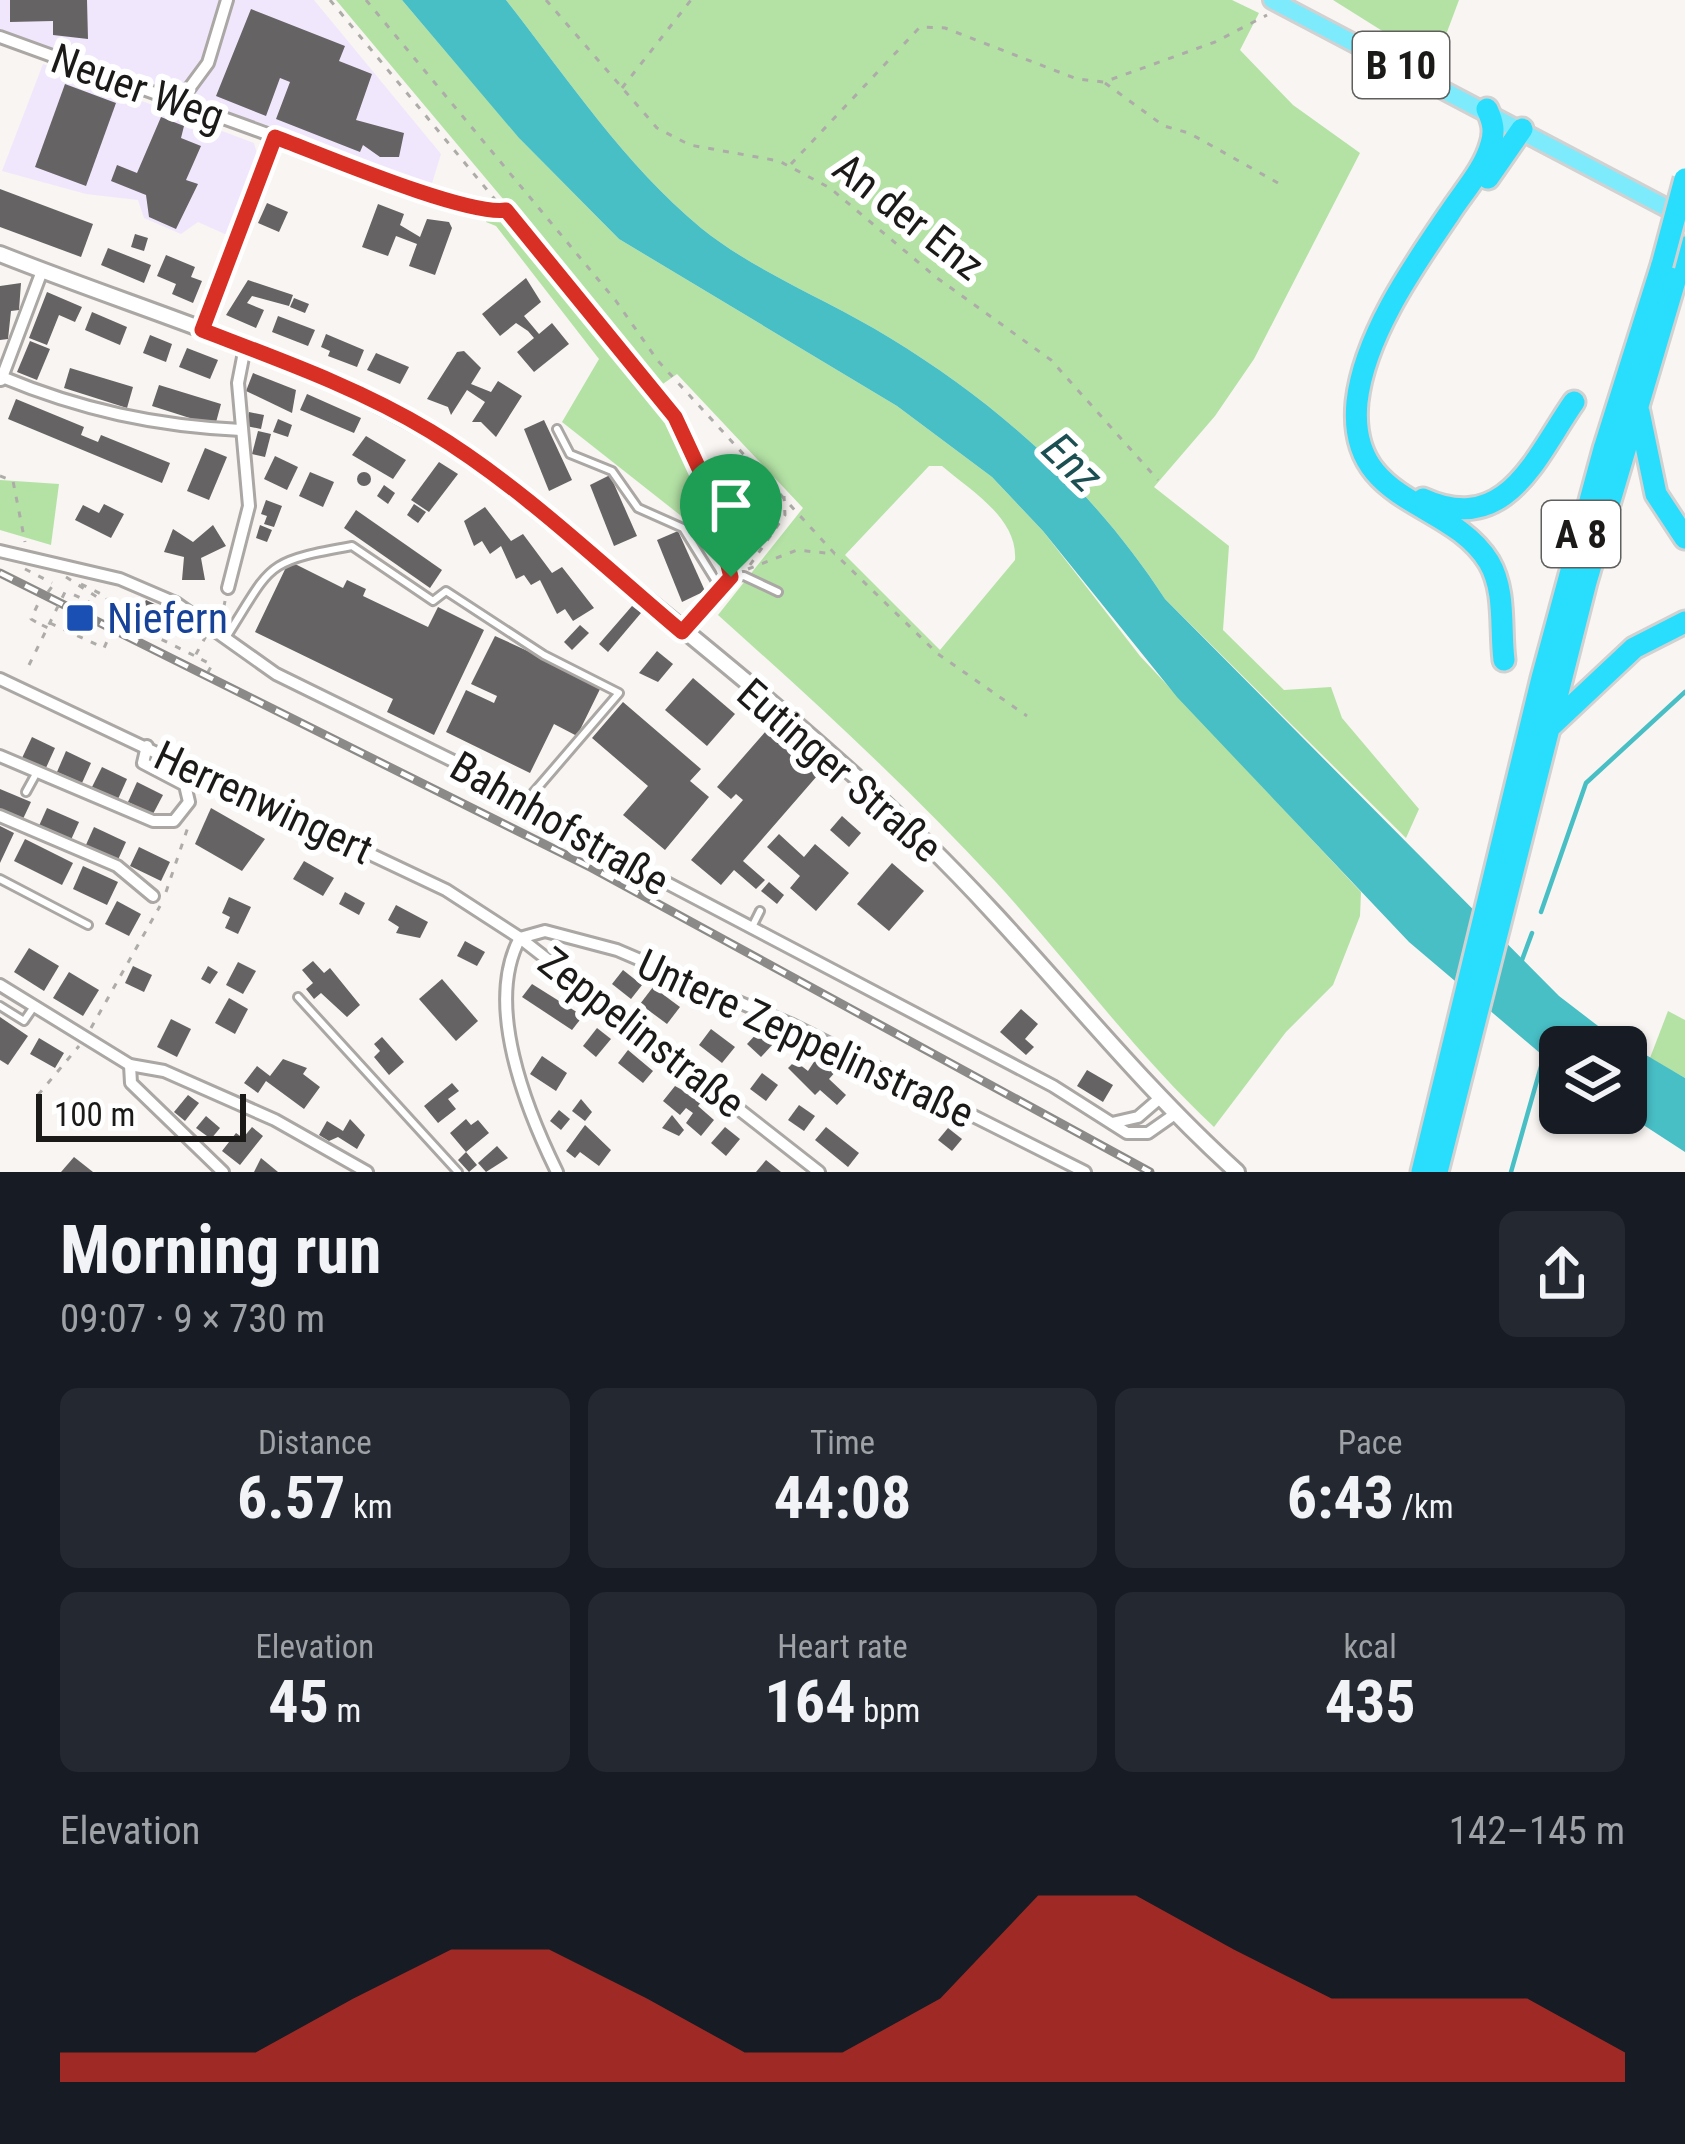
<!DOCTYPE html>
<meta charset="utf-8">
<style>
body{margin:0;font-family:"Roboto Condensed",sans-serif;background:#242831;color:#f1f3f6;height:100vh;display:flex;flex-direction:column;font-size:45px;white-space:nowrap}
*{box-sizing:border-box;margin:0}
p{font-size:39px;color:#9ea1a6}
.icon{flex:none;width:66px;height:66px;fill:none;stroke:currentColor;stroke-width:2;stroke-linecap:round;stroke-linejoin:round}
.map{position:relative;height:1172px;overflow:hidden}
.side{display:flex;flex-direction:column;background:#171b24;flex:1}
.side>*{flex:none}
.buttons{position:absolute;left:1539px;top:1026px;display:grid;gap:24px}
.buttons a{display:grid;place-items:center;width:108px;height:108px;border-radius:18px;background:#171b24;box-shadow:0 3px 9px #0004;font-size:60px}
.scale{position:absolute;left:36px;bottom:30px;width:210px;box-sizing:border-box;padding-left:12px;border:6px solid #1b1a19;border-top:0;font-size:33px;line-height:42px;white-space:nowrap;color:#1b1a19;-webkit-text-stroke:9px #fff;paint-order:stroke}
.pin{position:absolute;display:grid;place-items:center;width:102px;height:102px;color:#fff;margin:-123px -51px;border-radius:50% 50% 50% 0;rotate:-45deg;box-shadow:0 0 12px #0007}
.pin .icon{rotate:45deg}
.round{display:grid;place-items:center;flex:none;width:126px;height:126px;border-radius:18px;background:#242831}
.head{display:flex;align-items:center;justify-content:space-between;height:204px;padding:0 60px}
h1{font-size:66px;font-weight:700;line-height:90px}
.stats{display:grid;grid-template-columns:repeat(3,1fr);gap:18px;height:204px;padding:12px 60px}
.stats div{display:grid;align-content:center;border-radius:18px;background:#242831;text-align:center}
.stats b{font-size:60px;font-weight:700}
.stats small{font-size:33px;font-weight:400}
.stats p{font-size:33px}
.chart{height:336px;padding:24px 60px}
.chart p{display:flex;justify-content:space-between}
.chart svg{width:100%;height:216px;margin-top:12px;fill:#d93025;opacity:.7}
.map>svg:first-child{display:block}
</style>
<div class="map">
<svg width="1685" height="1172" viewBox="0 0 1685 1172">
<rect width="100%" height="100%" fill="#f8f5f2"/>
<!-- commercial -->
<g fill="#f1e7fc">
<path d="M0,0H314L441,154L430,190L0,30Z"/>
<path d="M43,64L254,143L257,154L227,235L198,222L181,234L144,218L138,200L86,194L2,171Z"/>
</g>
<!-- green -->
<g fill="#b4e2a5" fill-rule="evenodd">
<path d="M336,0H402L521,140L619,239L897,406L992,477L1043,531L1140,656L1361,892L1360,916L1333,985L1286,1032L1214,1127C1133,1051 1069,962 995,881C907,786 814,701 718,615L803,508L677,374L660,386ZM929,466H942C971,491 1018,518 1015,560L940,650L845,555Z"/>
<path d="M506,0H1232L1259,13L1240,50L1293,105L1360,153L1254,359L1215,416L1154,487L1229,546L1223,630L1284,690L1331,687L1342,718L1419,809L1406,838L1165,599C1094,490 1000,405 890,338C829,300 757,273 701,228C624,164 567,78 506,0Z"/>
<path d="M1333,0H1459L1435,64Z"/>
<path d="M505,213L668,412L691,451L729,570L699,530L562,422L599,359L496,226L486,222L488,215Z"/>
<path d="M0,480L59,484L51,545L0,530Z"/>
<path d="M1668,1011L1685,1020V1078L1650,1058Z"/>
</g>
<!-- water -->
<path fill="#48bec5" d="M402,0H506C567,78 624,164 701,228C757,273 829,300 890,338C1000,405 1094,490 1165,599L1559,996L1602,1029L1685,1078V1152L1625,1113L1626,1047H1560V1070L1409,942L1177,697L1043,531L992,477L897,406L619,239L519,138Z"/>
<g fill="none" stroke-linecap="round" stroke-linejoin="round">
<!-- stream -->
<g stroke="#48bec5" stroke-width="4.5">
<path d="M1541,912L1586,783L1685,692"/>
<path d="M1522,960L1532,933"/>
<path d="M1511,1172L1544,1056"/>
</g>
</g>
<!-- building -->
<g fill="#666365">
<path d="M10,0H87L88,39L53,35V21L10,22Z"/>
<path d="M251,9L345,46L339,61L372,74L356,120L404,133L399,157H380L363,145L360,152L276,119L290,82L280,78L266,116L216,96Z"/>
<path d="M65,84L116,103L86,186L35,167Z"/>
<path d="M161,117L184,126L181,138L201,146L186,180L198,184L176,229L149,217L146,195L111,181L117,165L137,173Z"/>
<path d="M0,189L93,224L81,257L0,227Z"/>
<path d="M267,203L288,212L279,232L258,223Z"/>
<path d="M378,204L404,214L400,225L420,237L427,219L449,222L452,228L435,275L409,266L417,244L396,236L388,256L362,247Z"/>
<path d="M135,234L148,238L144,251L131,247Z"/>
<path d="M108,248L151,265L144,283L101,265Z"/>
<path d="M166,255L195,267L191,277L202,281L193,303L172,294L176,284L157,276Z"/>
<path d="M526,278L541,302L524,316L539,334L552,323L569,344L534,372L517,352L534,338L528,331L516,323L500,336L482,314Z"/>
<path d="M248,280L293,295L289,306L252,296L247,303L264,310L256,328L226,315Z"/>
<path d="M21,283L19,310L11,311L8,339L0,340V286Z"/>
<path d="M47,292L82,307L75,322L59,315L47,345L29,338Z"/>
<path d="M294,298L309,304L305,313L290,307Z"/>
<path d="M92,312L127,327L120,345L85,330Z"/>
<path d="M278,316L315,330L308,346L272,332Z"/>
<path d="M326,334L364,350L357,367L328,356L330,351L321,347Z"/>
<path d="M150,335L172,344L166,362L143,353Z"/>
<path d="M30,341L50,349L37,380L17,372Z"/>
<path d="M187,348L218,360L210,379L179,367Z"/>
<path d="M464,351L481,368L471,384L491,392L498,381L522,396L496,437L481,422H472L485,402L467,390L451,415L448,407L427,399L457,352Z"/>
<path d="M376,353L409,367L400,384L367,370Z"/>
<path d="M70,368L133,387L127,408L64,388Z"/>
<path d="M253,373L296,390L292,413L246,391Z"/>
<path d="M159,385L221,404L215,426L152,406Z"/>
<path d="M307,394L361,418L354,433L300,410Z"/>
<path d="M16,399L84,427L81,435L98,442L101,435L170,463L162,483L8,419Z"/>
<path d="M249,412L264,415L261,429L246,426Z"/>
<path d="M278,419L292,425L288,437L273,432Z"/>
<path d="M544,420L572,480L549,491L524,429Z"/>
<path d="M258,431L271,434L265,457L252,454Z"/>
<path d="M366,436L406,460L393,479L352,455Z"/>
<path d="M205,448L227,457L209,500L187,491Z"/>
<path d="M275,456L298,467L287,490L264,479Z"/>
<path d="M439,462L458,474L429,512L411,500Z"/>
<circle cx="364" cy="479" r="7"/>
<path d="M310,472L334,482L323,507L299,496Z"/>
<path d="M610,475L637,536L614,546L590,485Z"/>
<path d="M384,485L395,493L388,504L377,496Z"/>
<path d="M266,500L282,506L274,527L264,524L267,516L261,514Z"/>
<path d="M104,504L124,514L111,538L75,520L83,505L99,513Z"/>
<path d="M414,504L426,512L418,523L407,515Z"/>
<path d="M485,507L511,541L523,534L552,573L562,567L594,608L573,621L565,609L557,614L540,580L531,585L524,575L516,579L501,546L490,554L482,541L474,546L464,521Z"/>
<path d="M356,510L442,570L430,588L344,528Z"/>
<path d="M213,525L226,546L201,558L205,580H182L184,557L164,552L173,529L193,542Z"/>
<path d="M260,525L272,530L267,542L256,538Z"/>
<path d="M678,531L705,591L682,602L657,540Z"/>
<path d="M289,561L343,588L347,580L366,589L363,596L428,627L438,607L484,630L434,735L387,712L393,699L255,632Z"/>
<path d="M146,600L178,615L167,638L135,622Z"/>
<path d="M632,606L641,613L608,652L599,644Z"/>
<path d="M580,625L589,633L572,650L564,642Z"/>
<path d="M495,636L602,685L577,736L554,724L530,773L446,732L466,690L494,703L497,696L471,684Z"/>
<path d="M657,651L673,664L658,682L639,673Z"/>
<path d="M693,678L735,714L707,746L665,710Z"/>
<path d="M623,702L701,769L690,781L709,797L665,850L623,815L648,786L592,738Z"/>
<path d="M766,731L817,776L743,861L765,880L756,889L734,870L721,885L691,860L743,800L736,794L731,799L717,787Z"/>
<path d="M32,737L55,748L45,770L22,758Z"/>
<path d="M66,751L91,763L82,783L57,772Z"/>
<path d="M102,767L127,779L118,799L92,787Z"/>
<path d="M137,782L163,795L153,814L128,802Z"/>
<path d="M0,789L31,802L22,821L0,811Z"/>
<path d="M47,808L79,822L70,842L38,828Z"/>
<path d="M211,808L265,839L242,871L195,844Z"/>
<path d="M842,816L861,833L849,847L830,830Z"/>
<path d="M0,826L14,833L0,863Z"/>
<path d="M94,827L126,842L117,862L85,847Z"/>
<path d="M779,834L804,857L815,844L849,873L816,911L790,888L800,876L767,847Z"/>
<path d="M25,839L73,863L62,885L14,861Z"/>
<path d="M139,847L170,862L161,881L130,866Z"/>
<path d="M304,861L334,878L323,896L293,879Z"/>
<path d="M892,863L924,891L889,931L857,904Z"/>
<path d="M83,866L118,882L107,905L73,889Z"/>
<path d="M769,882L784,895L777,904L761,891Z"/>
<path d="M345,892L365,903L359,915L339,904Z"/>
<path d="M229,897L251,907L238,934L225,928L230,917L222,913Z"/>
<path d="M117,901L141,914L129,936L105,924Z"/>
<path d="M396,905L428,922L420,938L396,933L399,927L388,920Z"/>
<path d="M465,941L485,952L477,966L457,956Z"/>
<path d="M29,948L59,966L44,991L14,972Z"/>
<path d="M313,961L324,973L330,968L360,1005L347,1017L321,993L314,999L306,989L313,983L302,970Z"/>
<path d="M238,962L256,971L243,994L226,985Z"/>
<path d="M133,966L152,975L144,992L125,983Z"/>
<path d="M208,966L218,972L210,984L201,979Z"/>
<path d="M623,970L642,985L631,999L612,984Z"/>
<path d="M69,972L99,990L83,1016L53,998Z"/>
<path d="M442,979L478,1021L456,1041L419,999Z"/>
<path d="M532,984L583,1016L572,1030L522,997Z"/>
<path d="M653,987L680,1007L667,1024L640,1004Z"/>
<path d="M229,998L248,1009L235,1034L215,1023Z"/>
<path d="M1021,1009L1038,1024L1025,1039L1034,1047L1026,1055L1000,1032Z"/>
<path d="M0,1017L28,1036L8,1065L0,1060Z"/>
<path d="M770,1018L788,1027L784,1036L765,1027Z"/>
<path d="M171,1019L191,1029L177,1057L157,1047Z"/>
<path d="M597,1028L611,1039L596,1057L583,1046Z"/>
<path d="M711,1029L735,1047L722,1063L699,1045Z"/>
<path d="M759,1031L773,1044L761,1057L747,1044Z"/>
<path d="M382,1037L404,1062L389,1075L374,1057L380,1051L374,1044Z"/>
<path d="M39,1038L64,1053L55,1068L30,1054Z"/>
<path d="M823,1048L845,1061L829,1079L846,1095L837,1105L820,1090L815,1095L788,1068L795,1061L808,1071Z"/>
<path d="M628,1050L653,1071L643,1083L618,1063Z"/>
<path d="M542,1056L567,1073L556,1091L530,1074Z"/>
<path d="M283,1059L307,1068L303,1074L320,1087L304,1109L266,1081L258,1093L244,1083L257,1066L270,1076Z"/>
<path d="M1087,1070L1113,1085L1103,1102L1077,1086Z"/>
<path d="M762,1073L778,1085L766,1101L750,1089Z"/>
<path d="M452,1083L459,1091L448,1099L456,1109L438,1123L424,1106Z"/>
<path d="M675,1086L702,1101L698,1106L714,1120L701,1136L686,1123L693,1113L686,1108L680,1115L663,1101Z"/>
<path d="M188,1095L199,1103L185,1121L174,1112Z"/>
<path d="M581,1099L592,1112L585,1121L572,1111Z"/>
<path d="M799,1105L815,1116L804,1131L788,1120Z"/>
<path d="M559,1110L570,1119L561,1130L550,1121Z"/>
<path d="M672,1115L684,1130L679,1136L662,1128Z"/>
<path d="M206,1116L220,1128L211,1139L196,1128Z"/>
<path d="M350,1119L365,1135L357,1149L338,1137L329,1141L319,1135L327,1121L343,1131Z"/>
<path d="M466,1119L471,1125L478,1120L489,1133L466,1152L477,1165L469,1172L458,1160L466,1152L450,1133Z"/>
<path d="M585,1125L611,1150L599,1166L580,1152L575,1158L566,1151Z"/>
<path d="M252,1127L263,1136L240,1165L222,1151L236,1133L243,1138Z"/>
<path d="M725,1127L740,1139L726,1156L711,1143Z"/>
<path d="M826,1127L859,1153L848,1167L815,1140Z"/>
<path d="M948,1128L962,1139L952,1151L938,1140Z"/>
<path d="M497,1146L508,1158L486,1172L478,1163Z"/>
<path d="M74,1157L93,1172H61Z"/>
<path d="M261,1158L278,1172H254Z"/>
<path d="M766,1160L781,1172H756Z"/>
</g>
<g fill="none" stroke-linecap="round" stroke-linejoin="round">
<defs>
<g id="service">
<path d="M557,429L570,454L612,471L638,508L683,528L719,586"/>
<path d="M684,630L731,577L744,576L778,592"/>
<path d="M225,639C273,564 262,562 352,546L433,601L446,591L544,655L619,693L527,800"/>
<path d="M26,792L37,772"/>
<path d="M0,879L88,925"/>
<path d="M751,929L760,911"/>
<path d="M298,997L458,1172"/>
<path d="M0,1006L24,1021L33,1008"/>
</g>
<g id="minor">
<path d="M0,37L441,197"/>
<path d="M180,101L208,63L227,0"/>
<path d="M202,330L275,138"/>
<path d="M2,377C81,410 156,426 241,430"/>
<path d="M1,380L42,271"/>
<path d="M0,551L120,579L176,603L276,674L502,785L606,851L1053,1086L1127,1133H1148L1175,1114"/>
<path d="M228,588L249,506L238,383L245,347"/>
<path d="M0,679L446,890L520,938L819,1172"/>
<path d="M0,756L153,821H174L189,802L185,785L143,763L147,746"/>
<path d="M0,816L117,866L153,896"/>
<path d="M520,938L545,931L617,950L790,1024L1085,1172"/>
<path d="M520,938C484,1004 526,1109 557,1172"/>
<path d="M0,985L130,1065L164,1071L275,1120L367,1172"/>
<path d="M130,1065L131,1083L223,1172"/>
<path d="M1112,1123L1138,1117L1160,1098"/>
</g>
<path id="tertiary" d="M0,254C166,320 342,367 490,471C635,593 790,709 925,842C1034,948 1124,1070 1237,1172"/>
<path id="primary" d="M1272,0L1684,217"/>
<g id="motorway">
<path d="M1487,109C1493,122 1495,131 1491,144C1484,170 1463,192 1449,214C1412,268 1364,337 1357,402C1347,506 1450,498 1489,562C1506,591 1500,628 1504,660"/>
<path d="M1488,178L1522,129"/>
<path d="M1639,412L1656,494L1685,538"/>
<path d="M1423,499C1507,537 1536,456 1574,402"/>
<path d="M1552,725L1634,648L1685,622"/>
<path d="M1422,1172L1542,678L1604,449L1662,265"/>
<path d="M1437,1172L1586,582L1685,247"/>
</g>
</defs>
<!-- service casing -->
<use href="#service" stroke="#aaa7a5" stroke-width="12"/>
<!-- minor casing -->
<use href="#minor" stroke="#aaa7a5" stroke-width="16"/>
<!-- tertiary casing -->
<use href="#tertiary" stroke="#aaa7a5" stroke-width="20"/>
<!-- primary casing -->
<use href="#primary" stroke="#d1d1d1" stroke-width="22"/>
<!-- motorway casing -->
<use href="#motorway" stroke="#d1d1d1" stroke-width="27"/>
<!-- path -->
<g stroke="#aeaca9" stroke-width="3" stroke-dasharray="6 9" stroke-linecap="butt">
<path d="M330,0L675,417L708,488L730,569"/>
<path d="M366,0L616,301L658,361L835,554L938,654L1027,716"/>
<path d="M546,0L657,128L690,145L779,161L830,188L937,278L1051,360L1158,480"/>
<path d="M1105,83L1164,126L1189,133L1278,183"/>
<path d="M622,88L691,0"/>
<path d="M791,164L920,27L945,28L1077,79L1104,82L1215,42L1267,15"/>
<path d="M454,200L488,213L506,210"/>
<path d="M0,476L13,481L25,542"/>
<path d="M750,565L785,515L784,496"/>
<path d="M25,569L52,583"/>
<path d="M748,569L797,550L835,554"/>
<path d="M66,577L97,597L93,604L66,591"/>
<path d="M81,584L107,597L108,613L195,656"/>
<path d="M48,592L54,584"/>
<path d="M221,621L225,601"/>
<path d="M36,622L31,619L38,604"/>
<path d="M50,623L104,648L108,639"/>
<path d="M42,625L48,628"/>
<path d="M206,636L195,656L212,665L208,672"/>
<path d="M166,892L190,821"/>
<path d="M91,1028L160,906"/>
<path d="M38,1095L79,1046"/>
</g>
<!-- service -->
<use href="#service" stroke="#fff" stroke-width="6"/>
<!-- minor -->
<use href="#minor" stroke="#fff" stroke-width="10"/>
<!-- tertiary -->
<use href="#tertiary" stroke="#fff" stroke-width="14"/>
<!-- primary -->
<use href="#primary" stroke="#7eebfd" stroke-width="16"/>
<!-- motorway -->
<use href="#motorway" stroke="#28defc" stroke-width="21"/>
<defs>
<path id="rail" d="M0,573L592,868L1150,1172"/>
</defs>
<!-- rail casing -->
<use href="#rail" stroke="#8c8a88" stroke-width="9"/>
<!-- rail -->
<use href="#rail" stroke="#fff" stroke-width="4.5" stroke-dasharray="14" stroke-linecap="butt"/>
<defs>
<path id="motorway-bridge" d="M1662,265L1685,179"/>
</defs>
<!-- motorway-bridge casing -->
<use href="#motorway-bridge" stroke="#d1d1d1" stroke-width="27" stroke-linecap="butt"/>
<!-- path-bridge -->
<path stroke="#aeaca9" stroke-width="3" stroke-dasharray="6 9" stroke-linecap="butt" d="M29,665L66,590"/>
<!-- motorway-bridge -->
<use href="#motorway-bridge" stroke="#28defc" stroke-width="21"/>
</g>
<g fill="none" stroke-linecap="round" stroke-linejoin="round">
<defs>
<path id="route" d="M275,137C323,155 466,216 506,210L675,417L708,488L731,577L682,632C601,564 521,486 430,431C359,388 280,360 202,330Z"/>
</defs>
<!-- route casing -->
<use href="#route" stroke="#fff" stroke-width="24"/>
<!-- route -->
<use href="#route" stroke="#d93025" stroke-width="15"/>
</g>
<!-- markers -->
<rect fill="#1a4fb4" stroke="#fff" stroke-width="4.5" x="65" y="603" width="30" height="30" rx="6"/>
<g text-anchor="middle" stroke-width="12" stroke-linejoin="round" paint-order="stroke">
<!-- shield labels -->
<g fill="#fff" stroke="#5f5f5e" stroke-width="3">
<rect x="1353" y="32" width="96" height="66" rx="9"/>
<rect x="1542" y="501" width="78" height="66" rx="9"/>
</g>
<g font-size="39" font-weight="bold" fill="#1b1a19">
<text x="1401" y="79">B 10</text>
<text x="1581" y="548">A 8</text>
</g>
<!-- street labels -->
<g font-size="42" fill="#1b1a19" stroke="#fff">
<text transform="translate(138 87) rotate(20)" y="15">Neuer Weg</text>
<text transform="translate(909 216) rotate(38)" y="15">An der Enz</text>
<text transform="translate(840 770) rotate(41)" y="15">Eutinger Straße</text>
<text transform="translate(264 802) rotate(25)" y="15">Herrenwingert</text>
<text transform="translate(560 823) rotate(30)" y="15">Bahnhofstraße</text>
<text transform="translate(642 1032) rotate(38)" y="15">Zeppelinstraße</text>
<text transform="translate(806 1038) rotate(25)" y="15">Untere Zeppelinstraße</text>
</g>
<!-- transit labels -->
<g font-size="42" fill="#164399" stroke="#fff" text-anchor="start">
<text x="107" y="633">Niefern</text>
</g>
<!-- water labels -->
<g font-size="45" font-style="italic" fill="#1c4f52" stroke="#fff">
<text transform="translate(1073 462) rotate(44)" y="16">Enz</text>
</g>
</g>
</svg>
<div class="buttons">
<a><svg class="icon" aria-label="layers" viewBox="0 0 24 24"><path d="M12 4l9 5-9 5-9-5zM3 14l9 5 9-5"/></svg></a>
</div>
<div class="scale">100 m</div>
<div class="pin" style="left:731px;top:577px;background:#1e9e55"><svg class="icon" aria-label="arrive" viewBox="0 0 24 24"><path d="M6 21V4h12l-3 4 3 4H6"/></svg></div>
</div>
<section class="side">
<div class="head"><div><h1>Morning run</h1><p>09:07 · 9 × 730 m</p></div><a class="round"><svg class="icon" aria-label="share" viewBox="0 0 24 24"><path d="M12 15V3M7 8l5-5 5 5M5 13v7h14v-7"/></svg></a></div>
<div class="stats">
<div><p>Distance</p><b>6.57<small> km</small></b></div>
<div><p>Time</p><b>44:08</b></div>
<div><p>Pace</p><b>6:43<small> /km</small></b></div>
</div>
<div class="stats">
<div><p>Elevation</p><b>45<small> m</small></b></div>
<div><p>Heart rate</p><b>164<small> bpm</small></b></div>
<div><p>kcal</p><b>435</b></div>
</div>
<div class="chart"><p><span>Elevation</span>142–145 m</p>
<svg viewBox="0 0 160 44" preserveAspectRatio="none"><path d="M0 44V38L10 38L20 38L30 27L40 17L50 17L60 27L70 38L80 38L90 27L100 6L110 6L120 17L130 27L140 27L150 27L160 38V44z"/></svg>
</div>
</section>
